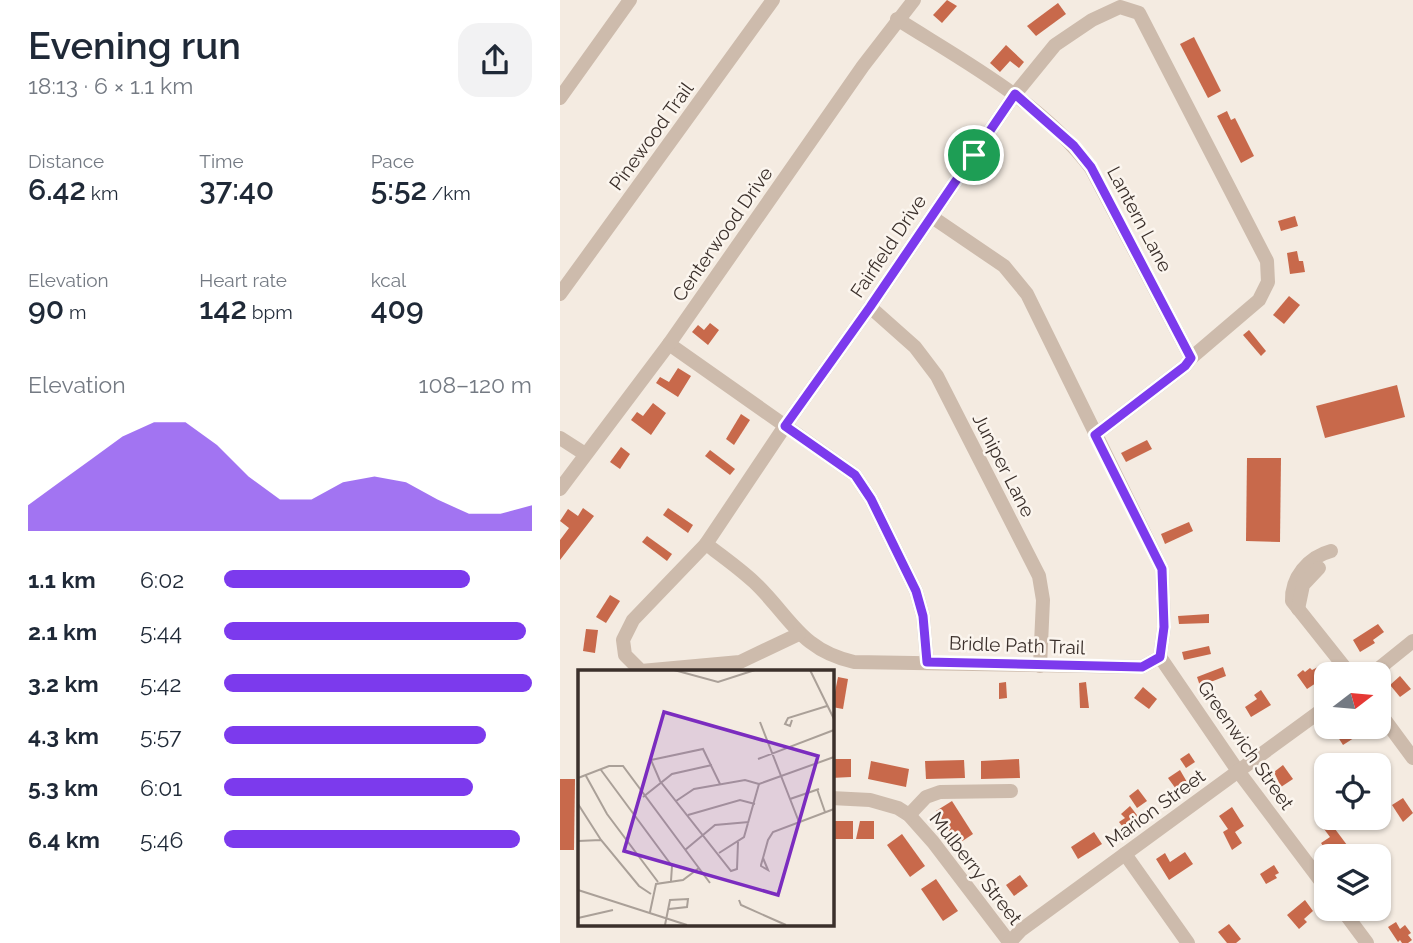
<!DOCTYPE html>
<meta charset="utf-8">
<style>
body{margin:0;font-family:Raleway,sans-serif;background:#f2f2f3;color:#1f2937;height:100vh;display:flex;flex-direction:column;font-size:26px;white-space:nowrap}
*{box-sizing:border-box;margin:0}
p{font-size:23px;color:#747a83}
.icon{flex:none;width:38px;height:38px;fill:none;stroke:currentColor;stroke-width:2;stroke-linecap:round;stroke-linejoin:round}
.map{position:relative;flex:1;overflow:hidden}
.sheet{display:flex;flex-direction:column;background:#fff;width:560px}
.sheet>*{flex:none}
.needle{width:46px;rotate:74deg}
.fabs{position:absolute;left:754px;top:662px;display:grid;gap:14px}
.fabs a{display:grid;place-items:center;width:77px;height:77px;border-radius:14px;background:#fff;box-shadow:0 2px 5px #0004;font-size:35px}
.pin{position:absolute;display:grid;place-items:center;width:60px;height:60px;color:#fff;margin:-30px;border:4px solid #fff;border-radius:50%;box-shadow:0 2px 7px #0007}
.round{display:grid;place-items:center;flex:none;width:74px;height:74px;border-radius:21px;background:#f2f2f3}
.overview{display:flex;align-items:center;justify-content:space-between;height:119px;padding:0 28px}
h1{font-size:38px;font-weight:600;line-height:52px}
.figures{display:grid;grid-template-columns:repeat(3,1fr);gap:10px;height:119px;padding:7px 28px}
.figures div{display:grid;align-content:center}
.figures b{font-size:30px;font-weight:600}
.figures small{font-size:19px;font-weight:400}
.figures p{font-size:19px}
.chart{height:196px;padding:14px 28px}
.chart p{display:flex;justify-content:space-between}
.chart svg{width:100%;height:126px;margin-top:7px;fill:#7c3aed;opacity:.7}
ul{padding:0 28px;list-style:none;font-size:23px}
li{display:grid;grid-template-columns:112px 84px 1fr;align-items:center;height:52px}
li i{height:18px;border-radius:9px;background:#7c3aed}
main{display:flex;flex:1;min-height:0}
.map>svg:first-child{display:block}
</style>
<main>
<section class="sheet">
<div class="overview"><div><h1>Evening run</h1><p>18:13 · 6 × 1.1 km</p></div><a class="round"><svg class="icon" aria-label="share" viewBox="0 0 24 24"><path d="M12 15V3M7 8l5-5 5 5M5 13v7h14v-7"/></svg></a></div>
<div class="figures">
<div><p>Distance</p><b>6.42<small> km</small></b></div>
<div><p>Time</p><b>37:40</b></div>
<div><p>Pace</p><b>5:52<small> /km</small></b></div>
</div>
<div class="figures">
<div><p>Elevation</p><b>90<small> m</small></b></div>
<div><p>Heart rate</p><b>142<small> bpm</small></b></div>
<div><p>kcal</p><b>409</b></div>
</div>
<div class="chart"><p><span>Elevation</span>108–120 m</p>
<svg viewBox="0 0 160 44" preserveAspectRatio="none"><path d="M0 44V35L10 27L20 19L30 11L40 6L50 6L60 14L70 25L80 33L90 33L100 27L110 25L120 27L130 33L140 38L150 38L160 35V44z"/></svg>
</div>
<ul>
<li><b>1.1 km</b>6:02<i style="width:80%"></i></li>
<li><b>2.1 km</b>5:44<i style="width:98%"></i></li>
<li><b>3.2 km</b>5:42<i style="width:100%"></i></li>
<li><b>4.3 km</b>5:57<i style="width:85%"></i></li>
<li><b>5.3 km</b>6:01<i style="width:81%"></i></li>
<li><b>6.4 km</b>5:46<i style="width:96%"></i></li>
</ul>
</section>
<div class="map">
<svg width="853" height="943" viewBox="0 0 853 943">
<rect width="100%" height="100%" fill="#f4ebe1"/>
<!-- building -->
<g fill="#c8694b">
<path d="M387,0L397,6L382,23L373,15Z"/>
<path d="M498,3L506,14L476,36L467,26Z"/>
<path d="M634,37L661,91L648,98L620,44Z"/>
<path d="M446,45L464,62L459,68L450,61L440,72L430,63Z"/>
<path d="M667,111L671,120L675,118L694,156L681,163L657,116Z"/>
<path d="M735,216L738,226L721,231L718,221Z"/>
<path d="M737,251L739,261H743L745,272L730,274L727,253Z"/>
<path d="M729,296L740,305L724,324L713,315Z"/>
<path d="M150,323L159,330L148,345L132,332L138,325L144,330Z"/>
<path d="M689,330L706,351L701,356L683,335Z"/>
<path d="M118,368L131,376L118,397L96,383L100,377L109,382Z"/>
<path d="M837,385L845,417L765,438L756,406Z"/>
<path d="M93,403L106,413L91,435L71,420L77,412L83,416Z"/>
<path d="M181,414L190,420L174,445L166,439Z"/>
<path d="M587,440L592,449L566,462L561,453Z"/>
<path d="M61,447L70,454L60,469L50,462Z"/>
<path d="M150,450L175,469L170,475L145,456Z"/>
<path d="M687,458H721L720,542L686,541Z"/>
<path d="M23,508L34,516L0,560V540L9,528L0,521L8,509L18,516Z"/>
<path d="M108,508L133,525L128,533L103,515Z"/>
<path d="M629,522L633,531L605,544L601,534Z"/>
<path d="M87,536L112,554L107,561L82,542Z"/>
<path d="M50,595L60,601L46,623L36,617Z"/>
<path d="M649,614V623L619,624L618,616Z"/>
<path d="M818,624L824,632L813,640L815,643L800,652L793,640Z"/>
<path d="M26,629L38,630L35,653L23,651Z"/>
<path d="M649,646L651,654L624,660L622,652Z"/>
<path d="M663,667L666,676L640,686L637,677Z"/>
<path d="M758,667L765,677L747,689L737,675L743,670L745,672L750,668L752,670Z"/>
<path d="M840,676L851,689L840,697L830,685Z"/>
<path d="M278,677L288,679L283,709L272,707Z"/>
<path d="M446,682L447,698L439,699V683Z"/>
<path d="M526,682L529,708H520L519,683Z"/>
<path d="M583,687L597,699L589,709L574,698Z"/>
<path d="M701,690L711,705L691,717L685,707L697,699L694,695Z"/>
<path d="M787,726H790L797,736L783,745L776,734Z"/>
<path d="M629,753L635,762L626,768L620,759Z"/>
<path d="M271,759H291V777L271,778Z"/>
<path d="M459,759L460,778L421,779V761Z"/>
<path d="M404,760L405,778L366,779L365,761Z"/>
<path d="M311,761L349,769L346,787L308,779Z"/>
<path d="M723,765L733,779L721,787L714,772Z"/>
<path d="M620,770L627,782L616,789L608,778Z"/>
<path d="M0,779H15L14,850H0Z"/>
<path d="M578,789L587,801L577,808L569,796Z"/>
<path d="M843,798L853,813L843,822L832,805Z"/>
<path d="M392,801L413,834L398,844L376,811Z"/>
<path d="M766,804V817L790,849L781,856H770L761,843L770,837L758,821L761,819L756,812Z"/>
<path d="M570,806L580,819L566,831L559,822L565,818L561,814Z"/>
<path d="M672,807L684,826L675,832L682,843L672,850L663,832L668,829L659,816Z"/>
<rect x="275" y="821" width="18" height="18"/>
<path d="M300,821H314V839H296Z"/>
<path d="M534,832L542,844L518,859L511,847Z"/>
<path d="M342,834L365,866L350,877L327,845Z"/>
<path d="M625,852L633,864L609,880L596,859L605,853L610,862Z"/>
<path d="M714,865L719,873L715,875L717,878L706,884L700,874Z"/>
<path d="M460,875L468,886L454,896L446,885Z"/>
<path d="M376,879L398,911L383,921L361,889Z"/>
<path d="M745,900L753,911L744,919L747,922L739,929L727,915Z"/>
<path d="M836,922L840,929L845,925L851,933L848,935L852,940L848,943H842L840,940L838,942L828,927Z"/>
<path d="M669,924L681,939L676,943H667L658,932Z"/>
</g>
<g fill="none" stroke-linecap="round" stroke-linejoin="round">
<!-- minor -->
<g stroke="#cdbbac" stroke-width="14">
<path d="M337,19C405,62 481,102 531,168L631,358"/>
<path d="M0,98L70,0"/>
<path d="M372,217L444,266L467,294L602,569L604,627L600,657"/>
<path d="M0,294L213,0"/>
<path d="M310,307L355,347L377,376L479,576L483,600L480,666"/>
<path d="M109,344L295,475L311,499L356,591L363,616L367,662"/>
<path d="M0,438L25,454"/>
<path d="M0,489L109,344L303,66L354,0"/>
<path d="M146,544C162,556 179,568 194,582C230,616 240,650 294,662L582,667L600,657"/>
<path d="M771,551C748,557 731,578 732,601L790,674"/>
<path d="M738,609L743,585L759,568"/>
<path d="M239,634L180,662L81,671L65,655L63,640L73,620L146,544L225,426L310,307L455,94L495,45L532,20L560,7L579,13L707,261L708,282L699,300L631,358L625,366L535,435"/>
<path d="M600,657L678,771L766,888"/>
<path d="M812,674L853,641"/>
<path d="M819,712L853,758"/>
<path d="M271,798L310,800L338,808L349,815L373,842L450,943"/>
<path d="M349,815L366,797L380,792L451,791"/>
<path d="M565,854L628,943"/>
<path d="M781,908L807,943"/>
<path d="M449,943L461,930L766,707"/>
</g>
</g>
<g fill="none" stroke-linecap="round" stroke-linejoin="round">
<defs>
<path id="route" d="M455,94L514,146L531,167L631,358L625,366L535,435L602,569L604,627L600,657L582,667L367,662L363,616L356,591L311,499L295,475L225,426L310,307Z"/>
</defs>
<!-- route casing -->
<use href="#route" stroke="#fff" stroke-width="14"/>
<!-- route -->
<use href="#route" stroke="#7c3aed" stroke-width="9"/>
</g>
<g text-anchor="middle" stroke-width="5" stroke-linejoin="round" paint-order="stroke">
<!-- street labels -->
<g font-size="19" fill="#3b302b" stroke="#fbf5ee">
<text transform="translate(91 136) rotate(-54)" y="7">Pinewood Trail</text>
<text transform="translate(580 219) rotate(62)" y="7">Lantern Lane</text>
<text transform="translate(162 234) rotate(-55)" y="7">Centerwood Drive</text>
<text transform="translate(328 246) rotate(-56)" y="7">Fairfield Drive</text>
<text transform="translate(444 465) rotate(63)" y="7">Juniper Lane</text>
<text transform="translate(457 645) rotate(2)" y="7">Bridle Path Trail</text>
<text transform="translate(686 745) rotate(55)" y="7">Greenwich Street</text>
<text transform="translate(595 808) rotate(-36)" y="7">Marion Street</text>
<text transform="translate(416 868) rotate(52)" y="7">Mulberry Street</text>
</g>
</g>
<!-- overview -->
<g transform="translate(18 670)">
<rect width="256" height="256" fill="#f4ebe1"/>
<path fill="none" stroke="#aaa098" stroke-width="2" d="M96,0L140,12L177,0M232,0L256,49M214,50L212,56L207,54L210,48L249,36M182,52L221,152M180,89L256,60M23,100L94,196L93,211M8,106L29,144L80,212M0,108L31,96H45L132,213M142,114L125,79L73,90L82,111L153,201L159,199L160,172M181,114L256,87M239,119L247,142M65,127L94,104L134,95M212,129L241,119M98,131L116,119L167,110L181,114M0,134L23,170L61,216L73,224M110,145L162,130L177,134M0,171L23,170M107,180L137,155L171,152M141,183L166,167L181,114M185,188L190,200L183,196V195L185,188L190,170L195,162L256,139M0,220L109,255M161,230L163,235L208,255M72,242L78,214L105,210L121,198M0,248L35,240M87,255L92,230L110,229L109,237L91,239"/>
<path fill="#7b2cbf" fill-opacity="0.15" stroke="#7b2cbf" stroke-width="3.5" d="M86,42L240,86L200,225L46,181Z"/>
<rect width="256" height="256" fill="none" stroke="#3b302b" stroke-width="3.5"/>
</g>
</svg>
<div class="fabs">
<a><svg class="needle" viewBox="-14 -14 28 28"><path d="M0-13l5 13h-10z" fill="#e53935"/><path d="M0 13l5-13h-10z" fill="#747a83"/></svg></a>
<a><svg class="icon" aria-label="locate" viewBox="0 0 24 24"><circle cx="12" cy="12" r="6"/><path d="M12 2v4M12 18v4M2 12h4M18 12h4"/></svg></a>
<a><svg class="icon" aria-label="layers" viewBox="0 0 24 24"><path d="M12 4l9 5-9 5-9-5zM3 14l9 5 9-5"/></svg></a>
</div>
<div class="pin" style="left:414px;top:155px;background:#1e9e55"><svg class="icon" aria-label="arrive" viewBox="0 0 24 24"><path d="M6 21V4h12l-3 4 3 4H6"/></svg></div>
</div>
</main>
